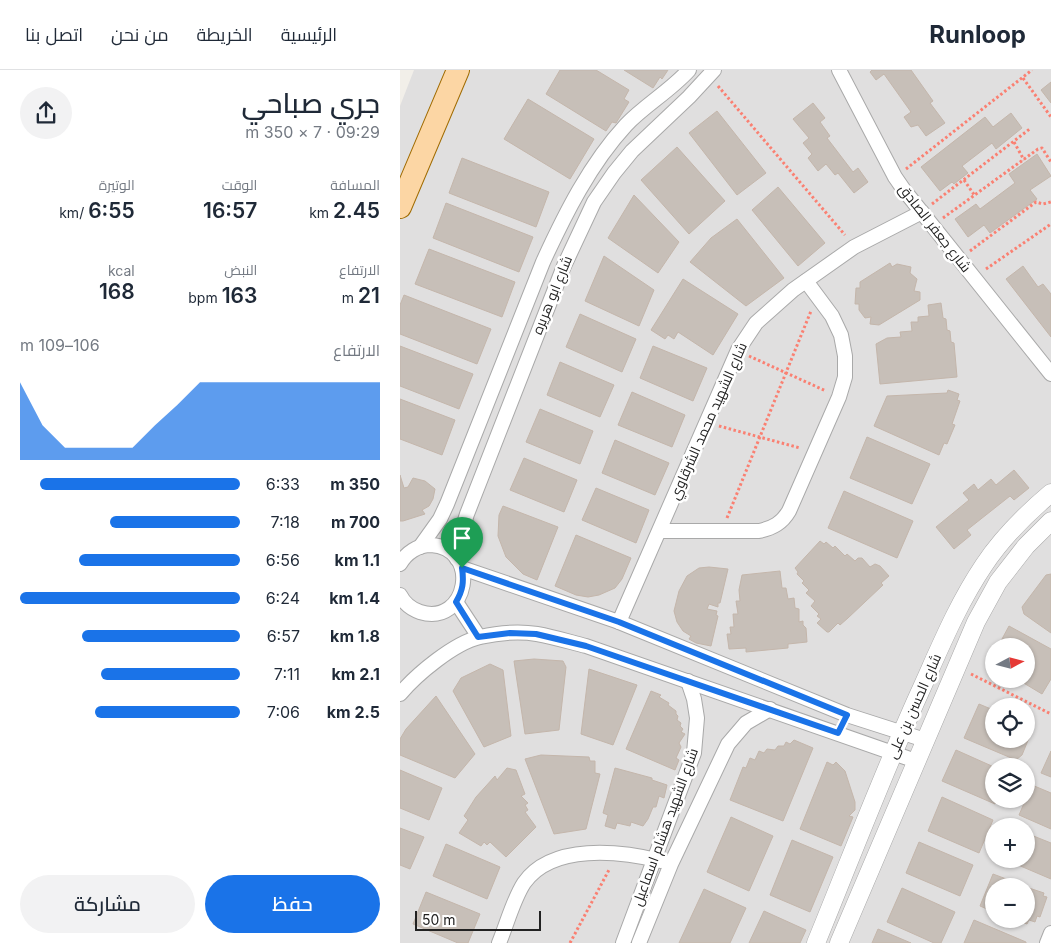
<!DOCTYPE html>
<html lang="ar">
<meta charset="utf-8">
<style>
body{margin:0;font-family:Inter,Cairo,sans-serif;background:#f2f2f3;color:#1f2937;direction:rtl;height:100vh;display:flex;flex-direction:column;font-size:19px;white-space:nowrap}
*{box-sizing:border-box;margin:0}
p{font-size:16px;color:#747a83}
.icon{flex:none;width:28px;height:28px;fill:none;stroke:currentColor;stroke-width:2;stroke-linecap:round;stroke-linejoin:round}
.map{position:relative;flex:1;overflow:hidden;direction:ltr}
.side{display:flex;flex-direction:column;background:#fff;width:400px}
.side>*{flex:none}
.needle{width:32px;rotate:83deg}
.fabs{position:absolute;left:585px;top:568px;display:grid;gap:10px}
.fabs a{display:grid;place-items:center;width:50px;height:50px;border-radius:50%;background:#fff;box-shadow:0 1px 4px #0004;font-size:25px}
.scale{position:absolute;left:15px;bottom:12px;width:126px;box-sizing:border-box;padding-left:5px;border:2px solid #222;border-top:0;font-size:14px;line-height:18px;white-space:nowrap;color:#222;-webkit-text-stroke:4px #fff;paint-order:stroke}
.pin{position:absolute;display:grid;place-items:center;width:42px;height:42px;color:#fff;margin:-51px -21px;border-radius:50% 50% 50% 0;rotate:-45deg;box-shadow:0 0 5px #0007}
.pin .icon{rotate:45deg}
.round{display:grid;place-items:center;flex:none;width:52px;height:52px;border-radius:26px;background:#f2f2f3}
.overview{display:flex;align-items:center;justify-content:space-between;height:85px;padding:0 20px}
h1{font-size:28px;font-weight:600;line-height:38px}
.figures{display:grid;grid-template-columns:repeat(3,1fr);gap:8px;height:85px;padding:5px 20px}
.figures div{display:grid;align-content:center}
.figures b{font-size:21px;font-weight:600}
.figures small{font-size:14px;font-weight:400}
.figures p{font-size:14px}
.chart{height:140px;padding:10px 20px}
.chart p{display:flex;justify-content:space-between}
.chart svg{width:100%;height:90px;margin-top:5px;fill:#1a73e8;opacity:.7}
.button{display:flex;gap:10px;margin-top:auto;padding:10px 20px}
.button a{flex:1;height:58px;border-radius:30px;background:#1a73e8;color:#fff;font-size:20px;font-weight:600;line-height:58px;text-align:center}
.button a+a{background:#f2f2f3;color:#1f2937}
ul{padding:0 20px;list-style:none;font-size:16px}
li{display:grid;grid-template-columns:80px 60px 1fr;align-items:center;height:38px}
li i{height:12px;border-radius:6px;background:#1a73e8}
header{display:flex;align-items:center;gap:30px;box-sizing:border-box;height:70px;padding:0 25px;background:#fff;border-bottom:1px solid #e0e1e3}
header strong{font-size:24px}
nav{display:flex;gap:28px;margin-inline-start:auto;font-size:18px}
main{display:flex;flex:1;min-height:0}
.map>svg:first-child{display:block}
</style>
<header>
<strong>Runloop</strong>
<nav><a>الرئيسية</a><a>الخريطة</a><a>من نحن</a><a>اتصل بنا</a></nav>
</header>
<main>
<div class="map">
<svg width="651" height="873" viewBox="0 0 651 873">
<rect width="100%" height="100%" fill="#f2efe9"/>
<!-- residential -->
<path fill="#e0dfdf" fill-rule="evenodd" d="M14,0H651V873H0V36ZM594,576H626V609H594ZM594,636H626V669H594ZM594,696H626V729H594ZM594,756H626V789H594ZM594,816H626V849H594Z"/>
<!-- building -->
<g fill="#c7bfb8" stroke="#c4b6ab">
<path d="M160,0H196L229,20L224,29L229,32L216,53L212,52L206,61L146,24Z"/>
<path d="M224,0H268L262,9L260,7L253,18Z"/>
<path d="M472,0H511L533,31L530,33L545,53L526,66L518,55L511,57L504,47L511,42L484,4L476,10L470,2Z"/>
<path d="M651,12V33L641,20Z"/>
<path d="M128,29L194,69L170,109L104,69Z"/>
<path d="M413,33L425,48L420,52L430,66L427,68L453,102L458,98L468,112L454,123L438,103L435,105L426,94L418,101L408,88L412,84L403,73L409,68L393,49Z"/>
<path d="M317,41L366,103L337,125L289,63Z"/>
<path d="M611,43L622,58L596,79L592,73L562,96L568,103L554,114L552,112L540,121L521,97L585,47L593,57Z"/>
<path d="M277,77L325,131L289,164L241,110Z"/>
<path d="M637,84L651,106L630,120L637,129L590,163L584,155L568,167L555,149L576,134L580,139L615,113L609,104Z"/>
<path d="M62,88L149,122L136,157L49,123Z"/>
<path d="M378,117L425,173L398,196L352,140Z"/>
<path d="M234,125L279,172L258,203L208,168Z"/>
<path d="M46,133L133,167L119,202L33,168Z"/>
<path d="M337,149L384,208L346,236L290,192L311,168Z"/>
<path d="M29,179L115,212L102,247L15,214Z"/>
<path d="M204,186L254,220L239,256L185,231Z"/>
<path d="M490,193L492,197L497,194L511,197L510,203L517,209L514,221L520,222V230L479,255L470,254L471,247L465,248L459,240V234H455L456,218H460V212Z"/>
<path d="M623,196L638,217L643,214L651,224V267L606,209Z"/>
<path d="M283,209L338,244L313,285L278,262L274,269L268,265L265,269L251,260Z"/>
<path d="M4,225L91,259L77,294L0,264V235Z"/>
<path d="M541,233L543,248L546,249L547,260L550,261L551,272L554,273L557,307L480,314L476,274L487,268L501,267L500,262L512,261L511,252H518V247L529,246L528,235Z"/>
<path d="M180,244L236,269L222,302L166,277Z"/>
<path d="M0,276L73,304L59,339L0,316Z"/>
<path d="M253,276L307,298L293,331L240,308Z"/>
<path d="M160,292L214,315L200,347L147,325Z"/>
<path d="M548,320L559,324L557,330L560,331L552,354L555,355L547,374L544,373L539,385L474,356L487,326L547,323Z"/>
<path d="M232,322L285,345L272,377L218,355Z"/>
<path d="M0,329L55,350L42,385L0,369Z"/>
<path d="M140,339L193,361L180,394L126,372Z"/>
<path d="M467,367L530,394L512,434L450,408Z"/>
<path d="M215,370L269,393L255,425L202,403Z"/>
<path d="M124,388L177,410L164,442L110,420Z"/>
<path d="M614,400L629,418L614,430L610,426L567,460L571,465L554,479L536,457L569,430L563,423L574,414L578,420L591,409L596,415Z"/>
<path d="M0,405L4,418L8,417L13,408L25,411L35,419L33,429L29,436L22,440L25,444L3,451H0Z"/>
<path d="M196,418L249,440L236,473L182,450Z"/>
<path d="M444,421L513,451L497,488L428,458Z"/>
<path d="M103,436L158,457L137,510L123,504L106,487L98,466L99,445Z"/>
<path d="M176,465L231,488L222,509L215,518L199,525L188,527L176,525L155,516Z"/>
<path d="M420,471L424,474L426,472L433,478L435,476L445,486L447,484L455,491L458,488H462L470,497L475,494L480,496L489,506L481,513L483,515L448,548L440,555L438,553L429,562H427L417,553L421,549L417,546L419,544L411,536L415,531L406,523L409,520L402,513L404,511L397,504L398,502L395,498Z"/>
<path d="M309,497L328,499L320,533H318V537L309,534L307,539L317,541L316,545L318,546L311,576L296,573L289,569L291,566L283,561L277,552L274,541L279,521L287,506L299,498Z"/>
<path d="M380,501L382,518H386L388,529L394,528L395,538L399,539V552L403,551V555L406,558L407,572L388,574V578L346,582V578L329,579L327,564H331L330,557H334L333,544H338L336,531H340L339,520L342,505Z"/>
<path d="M651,504V563L624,544L622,537L646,505Z"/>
<path d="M609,556L651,579V609L642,624L617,609H626V576H601L602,569Z"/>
<path d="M134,589L163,591L166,597L159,660L125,664L114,591Z"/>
<path d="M90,594L103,600L111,666L84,677L53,621L61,608Z"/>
<path d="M189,599L237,615L213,675L181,664Z"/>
<path d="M251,621L261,625L259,627L269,633L268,635L276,641V644L278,646L277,650L281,653L280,656L283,659L281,662L285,664L279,673L281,677L276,688L279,690L275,700L226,679Z"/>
<path d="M36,626L75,684L55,708L0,685V669L6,659Z"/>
<path d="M579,634L591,639L589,643L594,645V669H626V654L629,655L628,658L631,663L622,685L616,690L564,668Z"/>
<path d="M394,670L413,678L383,751L330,730L343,697L346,698L350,688L355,690L359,681L364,683L367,679L375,680L378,676H384L386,672L390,674Z"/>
<path d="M556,680L594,697V729H598L595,734L542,711Z"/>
<path d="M651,681V707L641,703Z"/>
<path d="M141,685L189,687L190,691H195V703L200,704L186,759L154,764L125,689Z"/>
<path d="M427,692L433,695L436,692L445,701L455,732V740L449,746L453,747L441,776L400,759Z"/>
<path d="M107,698L116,700L125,724L121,726L128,733L125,735L128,740L125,742L136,757L106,787L90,772L87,775L84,772L81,776L59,763L68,750L64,746L76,727L95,706L97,710Z"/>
<path d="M215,698L252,708V710L267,715L264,728L259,726L256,737H253L248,749L243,756L231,752L230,756L217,753L215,759L205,756L208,745L203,743Z"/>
<path d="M0,700L42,718L29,750L0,738Z"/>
<path d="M632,715L651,723V759L619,745Z"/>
<path d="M542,727L593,750L579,783L528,761Z"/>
<path d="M331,747L373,766L349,821L307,802Z"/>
<path d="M0,758L24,767L10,799L0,795Z"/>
<path d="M626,763L651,773V809L604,789H626Z"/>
<path d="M392,770L433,787L410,842L370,825Z"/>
<path d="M519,772L573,795L560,826L506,803Z"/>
<path d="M46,774L100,797L87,829L33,806Z"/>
<path d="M593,804L625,816H594V842L580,836Z"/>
<path d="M626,817L644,823L643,826L647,827L640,847L637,846L635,852L629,850L627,854L612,849H626Z"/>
<path d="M502,818L555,842L541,873H534L487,852Z"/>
<path d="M304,819L346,838L330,873H279Z"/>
<path d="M26,822L80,844L68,873H58L13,854Z"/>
<path d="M364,841L406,860L400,873H349Z"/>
<path d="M574,850L626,872V873H564Z"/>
<path d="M478,859L511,873H472Z"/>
</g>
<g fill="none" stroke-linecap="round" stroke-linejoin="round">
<defs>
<g id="minor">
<path d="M439,0L495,107L504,120L651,304"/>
<path d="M260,461H359C373,458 382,453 389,441L439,327L445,307V286L441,265L432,246L406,211"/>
<path d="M20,477L40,449L47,434L143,192C165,144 190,94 226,55C245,35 270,21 289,0"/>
<path d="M57,489L60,466L67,444L164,196L194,132L214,103L232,81L289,27L314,0"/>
<path d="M0,494C6,483 18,475 31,475C82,478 68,557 20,542C11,539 4,533 0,525"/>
<path d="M62,498L219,552L447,645L525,670"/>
<path d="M56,532L79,567"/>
<path d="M219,552L338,280L356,253L393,220L454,177L522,142"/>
<path d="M0,624C17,604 54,573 80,567C98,563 119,561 137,564C154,567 170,572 186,576L516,691"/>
<path d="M99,873C107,854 113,830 124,813C152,773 220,781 261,791"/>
<path d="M223,873L294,683L297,648L294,629L288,611"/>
<path d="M239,873L271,794L328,674L346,653L370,639"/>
<path d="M647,873L651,863"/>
</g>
<g id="tertiary">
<path d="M416,873C450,790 482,706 519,624C539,580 557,535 584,495C602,468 626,444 651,423"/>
<path d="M439,873L576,552L598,512L626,476L651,451"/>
</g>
<path id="primary" d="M0,137L58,0"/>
</defs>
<!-- minor casing -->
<use href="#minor" stroke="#a9a9a9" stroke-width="16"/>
<!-- tertiary casing -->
<use href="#tertiary" stroke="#a9a9a9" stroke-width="19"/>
<!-- primary casing -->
<use href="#primary" stroke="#a06b00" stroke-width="24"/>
<!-- path -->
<g stroke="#fa8072" stroke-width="3" stroke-dasharray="2.5 2.5" stroke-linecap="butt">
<path d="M623,8L651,47"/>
<path d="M318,16L445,165"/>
<path d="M614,72L624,90"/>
<path d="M506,99L632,0"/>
<path d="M564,110L575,126"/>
<path d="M532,134L631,58"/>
<path d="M543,148L638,79L642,78L651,92"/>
<path d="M570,181L636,132L643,134L651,132"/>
<path d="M586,199L651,154"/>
<path d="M349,286L426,321"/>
<path d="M319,356L400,378"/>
<path d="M327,448L411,241"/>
<path d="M571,604L651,644"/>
<path d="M170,873L210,798"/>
</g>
<!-- minor -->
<use href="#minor" stroke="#fff" stroke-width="14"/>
<!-- tertiary -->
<use href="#tertiary" stroke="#fff" stroke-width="18"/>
<!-- primary -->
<use href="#primary" stroke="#fcd6a4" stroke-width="22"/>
</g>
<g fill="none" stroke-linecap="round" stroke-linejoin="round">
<defs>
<path id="route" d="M62,498L219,552L447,645L438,663L186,576L136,564L110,563L78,567L56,532C63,520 64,512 62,498Z"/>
</defs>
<!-- route casing -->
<use href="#route" stroke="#fff" stroke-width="10"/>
<!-- route -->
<use href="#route" stroke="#1a73e8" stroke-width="6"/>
</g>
<g text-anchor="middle" stroke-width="5" stroke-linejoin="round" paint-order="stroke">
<!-- street labels -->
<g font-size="14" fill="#222" stroke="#fff">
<text transform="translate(535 158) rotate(52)" y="5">شارع جعفر الصادق</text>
<text transform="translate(152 225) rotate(-68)" y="5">شارع ابو هريره</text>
<text transform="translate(308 351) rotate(-66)" y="5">شارع الشهيد محمد الشرقاوي</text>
<text transform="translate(514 636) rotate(-66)" y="5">شارع الحسن بن على</text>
<text transform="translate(265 757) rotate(-70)" y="5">شارع الشهيد هشام اسماعيل</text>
</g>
</g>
</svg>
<div class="fabs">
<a><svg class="needle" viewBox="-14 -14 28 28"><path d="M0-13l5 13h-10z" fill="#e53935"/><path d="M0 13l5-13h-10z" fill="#747a83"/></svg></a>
<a><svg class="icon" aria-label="locate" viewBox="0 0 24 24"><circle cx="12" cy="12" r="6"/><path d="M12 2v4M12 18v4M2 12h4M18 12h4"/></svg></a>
<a><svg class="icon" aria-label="layers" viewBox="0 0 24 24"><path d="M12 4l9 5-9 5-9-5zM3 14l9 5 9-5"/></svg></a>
<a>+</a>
<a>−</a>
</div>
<div class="scale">50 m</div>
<div class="pin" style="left:62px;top:498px;background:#1e9e55"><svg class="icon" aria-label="arrive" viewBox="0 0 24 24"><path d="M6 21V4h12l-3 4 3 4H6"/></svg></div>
</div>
<section class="side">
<div class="overview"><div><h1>جري صباحي</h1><p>09:29 · 7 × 350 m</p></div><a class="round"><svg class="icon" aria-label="share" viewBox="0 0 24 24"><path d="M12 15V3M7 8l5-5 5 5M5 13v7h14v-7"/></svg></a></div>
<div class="figures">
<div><p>المسافة</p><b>2.45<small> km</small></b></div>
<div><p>الوقت</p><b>16:57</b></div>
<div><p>الوتيرة</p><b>6:55<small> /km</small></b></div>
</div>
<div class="figures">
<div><p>الارتفاع</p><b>21<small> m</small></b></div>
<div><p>النبض</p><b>163<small> bpm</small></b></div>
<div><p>kcal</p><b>168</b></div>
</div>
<div class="chart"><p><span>الارتفاع</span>106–109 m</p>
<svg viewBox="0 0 160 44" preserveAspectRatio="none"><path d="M0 44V6L10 27L20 38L30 38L40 38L50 38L60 27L70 17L80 6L90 6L100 6L110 6L120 6L130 6L140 6L150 6L160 6V44z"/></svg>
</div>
<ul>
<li><b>350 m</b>6:33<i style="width:91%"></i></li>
<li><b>700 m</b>7:18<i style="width:59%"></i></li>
<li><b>1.1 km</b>6:56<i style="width:73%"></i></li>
<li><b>1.4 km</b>6:24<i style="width:100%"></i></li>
<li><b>1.8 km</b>6:57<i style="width:72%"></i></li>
<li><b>2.1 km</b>7:11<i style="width:63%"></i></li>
<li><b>2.5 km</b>7:06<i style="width:66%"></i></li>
</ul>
<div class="button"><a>حفظ</a><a>مشاركة</a></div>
</section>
</main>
